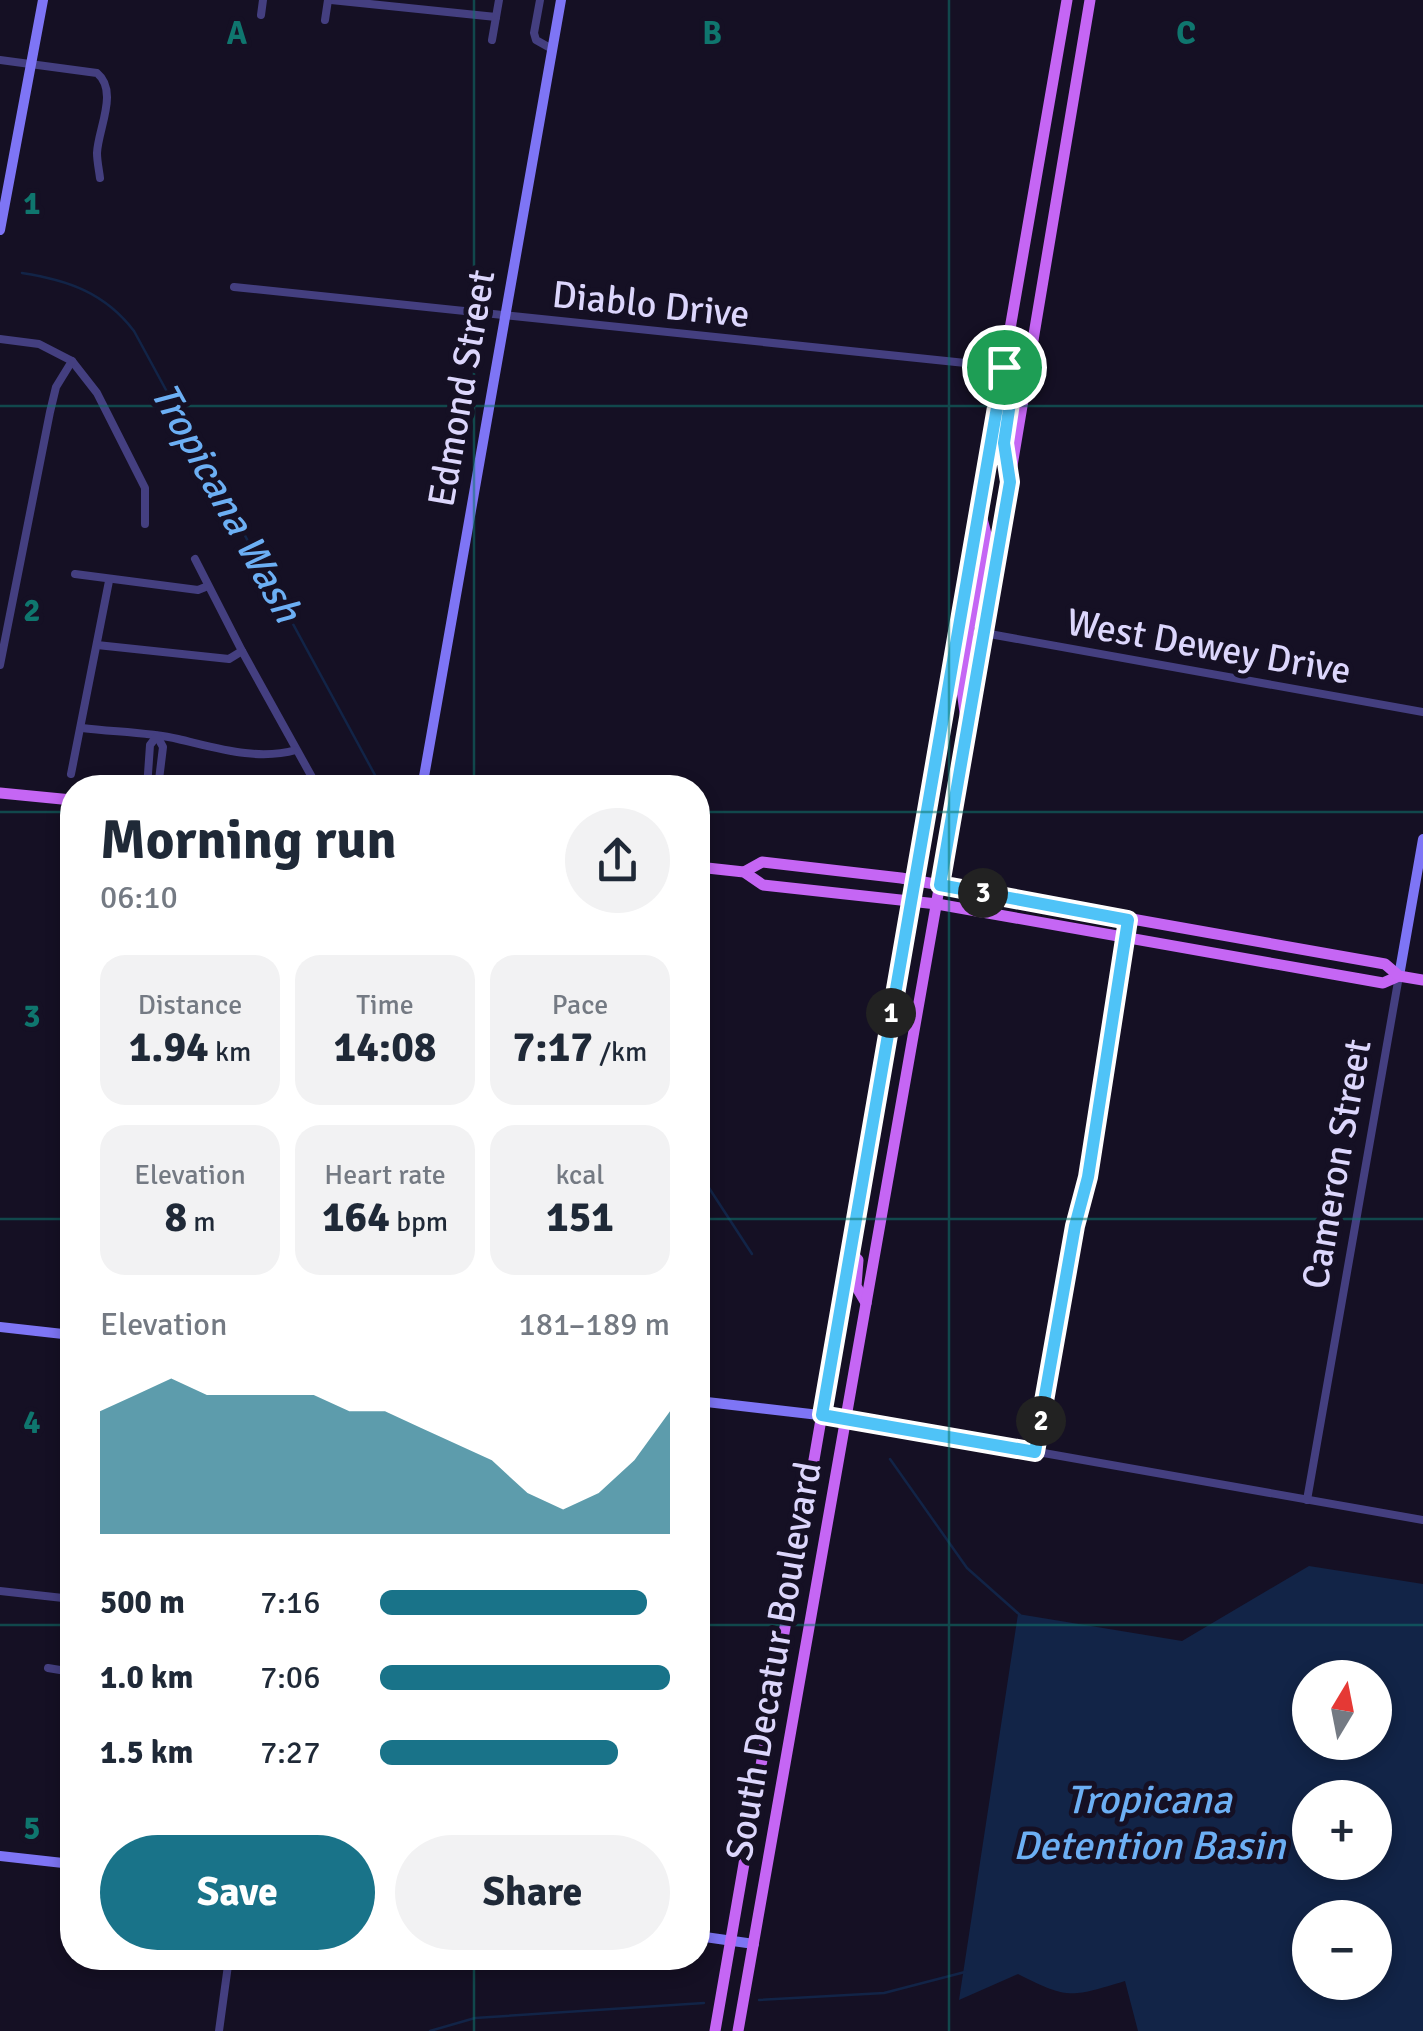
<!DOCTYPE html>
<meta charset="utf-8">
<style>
body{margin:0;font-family:Signika,sans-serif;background:#f2f2f3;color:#1f2937;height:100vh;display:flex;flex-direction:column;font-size:38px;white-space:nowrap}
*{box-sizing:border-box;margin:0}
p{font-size:32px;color:#747a83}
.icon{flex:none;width:55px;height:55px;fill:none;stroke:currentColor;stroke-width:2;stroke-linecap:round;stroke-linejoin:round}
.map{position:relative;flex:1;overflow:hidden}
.drawer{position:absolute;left:60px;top:775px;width:650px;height:1195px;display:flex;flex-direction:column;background:#fff;border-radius:40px;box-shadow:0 5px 15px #0003}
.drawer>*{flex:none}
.needle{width:65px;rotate:10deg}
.tools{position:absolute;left:1292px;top:1660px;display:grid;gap:20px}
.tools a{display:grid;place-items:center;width:100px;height:100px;border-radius:50%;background:#fff;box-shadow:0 5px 15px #0003;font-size:50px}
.pin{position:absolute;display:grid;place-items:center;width:85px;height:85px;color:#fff;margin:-42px;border:5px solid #fff;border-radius:50%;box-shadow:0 2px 10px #0007}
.km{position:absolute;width:50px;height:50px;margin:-25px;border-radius:50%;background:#222;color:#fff;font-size:28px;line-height:50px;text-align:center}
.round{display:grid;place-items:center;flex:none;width:105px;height:105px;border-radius:52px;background:#f2f2f3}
.summary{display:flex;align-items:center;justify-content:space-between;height:170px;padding:0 40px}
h1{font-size:55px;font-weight:700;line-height:75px}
.metrics{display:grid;grid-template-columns:repeat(3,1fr);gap:15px;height:170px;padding:10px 40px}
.metrics div{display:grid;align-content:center;border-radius:25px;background:#f2f2f3;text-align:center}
.metrics b{font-size:42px;font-weight:700}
.metrics small{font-size:28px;font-weight:400}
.metrics p{font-size:28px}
.chart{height:280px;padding:20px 40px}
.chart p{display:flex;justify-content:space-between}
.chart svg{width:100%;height:180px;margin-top:10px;fill:#197389;opacity:.7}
.button{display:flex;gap:20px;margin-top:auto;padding:20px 40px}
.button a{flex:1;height:115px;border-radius:60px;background:#197389;color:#fff;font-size:40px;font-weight:700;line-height:115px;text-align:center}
.button a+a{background:#f2f2f3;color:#1f2937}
ul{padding:0 40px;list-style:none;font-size:32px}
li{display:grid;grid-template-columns:160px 120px 1fr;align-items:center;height:75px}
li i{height:25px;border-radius:12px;background:#197389}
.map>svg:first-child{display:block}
</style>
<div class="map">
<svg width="1423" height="2031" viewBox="0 0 1423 2031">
<rect width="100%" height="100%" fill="#151024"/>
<!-- water -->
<path fill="#122447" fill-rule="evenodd" d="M1309,1566L1423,1584V2031H1138L1125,1981C1071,1997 1069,2000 1018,1974L959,2000L1018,1614L1182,1641ZM1310,1678H1375V1742H1310ZM1310,1798H1375V1862H1310ZM1310,1918H1375V1982H1310Z"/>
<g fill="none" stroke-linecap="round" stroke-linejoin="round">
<!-- stream -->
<g stroke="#122447" stroke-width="2.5">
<path d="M22,273C68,280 105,293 134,331L382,788"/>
<path d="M698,1171L752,1254"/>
<path d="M890,1459L967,1568L1020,1615"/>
<path d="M759,2000L884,1993L965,1972"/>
<path d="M430,2031L475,2018L704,2003"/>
</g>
<!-- street -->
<g stroke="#443f80" stroke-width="8">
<path d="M331,0L496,17"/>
<path d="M540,0L534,33L536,40L552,49"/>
<path d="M261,15L263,0"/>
<path d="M325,20L328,0"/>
<path d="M492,40L499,0"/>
<path d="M0,60L97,73C119,91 98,129 97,153C97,161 99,170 100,178"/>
<path d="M234,287L1004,367"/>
<path d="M0,339L39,344L72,361L97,393L145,488V524"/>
<path d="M195,559L242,651L318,788"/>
<path d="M75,574L198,590L208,586"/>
<path d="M984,633L1423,712"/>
<path d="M97,645L229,659L242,651"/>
<path d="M0,665L50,412L56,387L72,361"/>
<path d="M82,728C114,732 148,732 178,739C217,748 257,761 296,750"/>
<path d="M157,736L163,747L158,788"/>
<path d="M71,774L109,581"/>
<path d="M147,788L150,745L157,736"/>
<path d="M845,1418L1423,1520"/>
<path d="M1035,1452L1075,1226L1088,1177L1127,939V919"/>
<path d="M1307,1500L1399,976"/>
<path d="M70,1524H72"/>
<path d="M0,1591L72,1599"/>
<path d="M48,1668L72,1672"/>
<path d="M219,2031L229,1958"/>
</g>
<!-- secondary -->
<g stroke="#7e75f5" stroke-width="10">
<path d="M0,230L43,0"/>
<path d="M422,788L561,0"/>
<path d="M1399,976L1423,839"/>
<path d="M0,1327L72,1335"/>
<path d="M698,1401L845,1418"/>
<path d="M0,1856L72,1864"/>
<path d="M698,1936L754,1944"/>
</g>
<!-- primary -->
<g stroke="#c566f4" stroke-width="11">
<path d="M1004,367L1013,383L1004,443L1008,469"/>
<path d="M981,515L986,534L975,618L984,633"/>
<path d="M961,614L969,628L962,690L966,720"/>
<path d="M0,793L72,800"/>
<path d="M698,867L744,872L763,885L937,904L1383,983L1399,976"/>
<path d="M744,872L762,862L901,878L1385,964L1399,976L1423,980"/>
<path d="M850,1252L858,1260L856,1286L866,1303"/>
<path d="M715,2031L1067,0"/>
<path d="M738,2031L984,633L1090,0"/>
</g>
</g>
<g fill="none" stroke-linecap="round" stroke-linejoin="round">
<defs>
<path id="route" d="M1004,367L1013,383L1004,443L1010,482L940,885L1128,920L1088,1177L1075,1226L1035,1452L822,1415Z"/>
</defs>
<!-- route casing -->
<use href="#route" stroke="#fff" stroke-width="20"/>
<!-- route -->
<use href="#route" stroke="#4fc3f7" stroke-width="12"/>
</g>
<!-- grid -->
<path fill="none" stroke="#0f766e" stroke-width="2.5" stroke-opacity="0.55" d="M474,0V788M949,0V2031M0,406H1423M0,812H72M698,812H1423M0,1219H72M698,1219H1423M0,1625H72M698,1625H1423M474,1958V2031"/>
<g text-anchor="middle" stroke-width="10" stroke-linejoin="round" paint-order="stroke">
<!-- street labels -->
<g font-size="38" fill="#dcd6fc" stroke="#151024">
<text transform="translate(651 304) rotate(6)" y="13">Diablo Drive</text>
<text transform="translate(461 388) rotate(-80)" y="13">Edmond Street</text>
<text transform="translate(1209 646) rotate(10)" y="13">West Dewey Drive</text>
<text transform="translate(1336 1164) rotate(-80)" y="13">Cameron Street</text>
<text transform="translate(773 1661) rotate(-80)" y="13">South Decatur Boulevard</text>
</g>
<!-- water labels -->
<g font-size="40" font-style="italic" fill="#6caff4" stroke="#151024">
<text transform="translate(227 502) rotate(61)" y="14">Tropicana Wash</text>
<text x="1149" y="1813">Tropicana<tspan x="1149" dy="46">Detention Basin</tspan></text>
</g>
</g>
<g font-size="32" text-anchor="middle" font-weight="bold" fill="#0f766e" stroke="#151024" stroke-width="10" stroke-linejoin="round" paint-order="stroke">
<text x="237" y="44">A</text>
<text x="712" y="44">B</text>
<text x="1186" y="44">C</text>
<text x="32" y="214">1</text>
<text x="32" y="621">2</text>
<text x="32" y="1027">3</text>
<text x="32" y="1433">4</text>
<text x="32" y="1839">5</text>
</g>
</svg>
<div class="tools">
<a><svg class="needle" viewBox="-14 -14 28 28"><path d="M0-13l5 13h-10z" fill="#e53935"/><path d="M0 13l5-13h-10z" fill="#747a83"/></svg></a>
<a>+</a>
<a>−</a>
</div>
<div class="pin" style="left:1004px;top:367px;background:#1e9e55"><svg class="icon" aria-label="arrive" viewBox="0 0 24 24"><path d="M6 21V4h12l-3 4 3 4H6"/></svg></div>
<b class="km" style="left:891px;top:1013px">1</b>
<b class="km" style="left:1041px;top:1421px">2</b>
<b class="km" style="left:983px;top:893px">3</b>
<section class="drawer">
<div class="summary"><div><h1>Morning run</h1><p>06:10</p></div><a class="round"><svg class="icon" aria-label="share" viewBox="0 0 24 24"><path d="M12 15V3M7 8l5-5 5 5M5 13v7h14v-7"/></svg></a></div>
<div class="metrics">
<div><p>Distance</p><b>1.94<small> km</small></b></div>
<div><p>Time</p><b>14:08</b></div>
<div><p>Pace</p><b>7:17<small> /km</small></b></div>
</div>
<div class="metrics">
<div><p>Elevation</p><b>8<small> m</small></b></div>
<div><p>Heart rate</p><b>164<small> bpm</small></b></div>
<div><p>kcal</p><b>151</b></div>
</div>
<div class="chart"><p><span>Elevation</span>181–189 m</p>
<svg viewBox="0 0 160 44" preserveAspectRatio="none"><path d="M0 44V14L10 10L20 6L30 10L40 10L50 10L60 10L70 14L80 14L90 18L100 22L110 26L120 34L130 38L140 34L150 26L160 14V44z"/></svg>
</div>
<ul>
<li><b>500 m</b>7:16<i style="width:92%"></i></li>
<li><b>1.0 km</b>7:06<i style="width:100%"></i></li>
<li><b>1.5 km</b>7:27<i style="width:82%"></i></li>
</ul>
<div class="button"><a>Save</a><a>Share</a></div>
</section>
</div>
